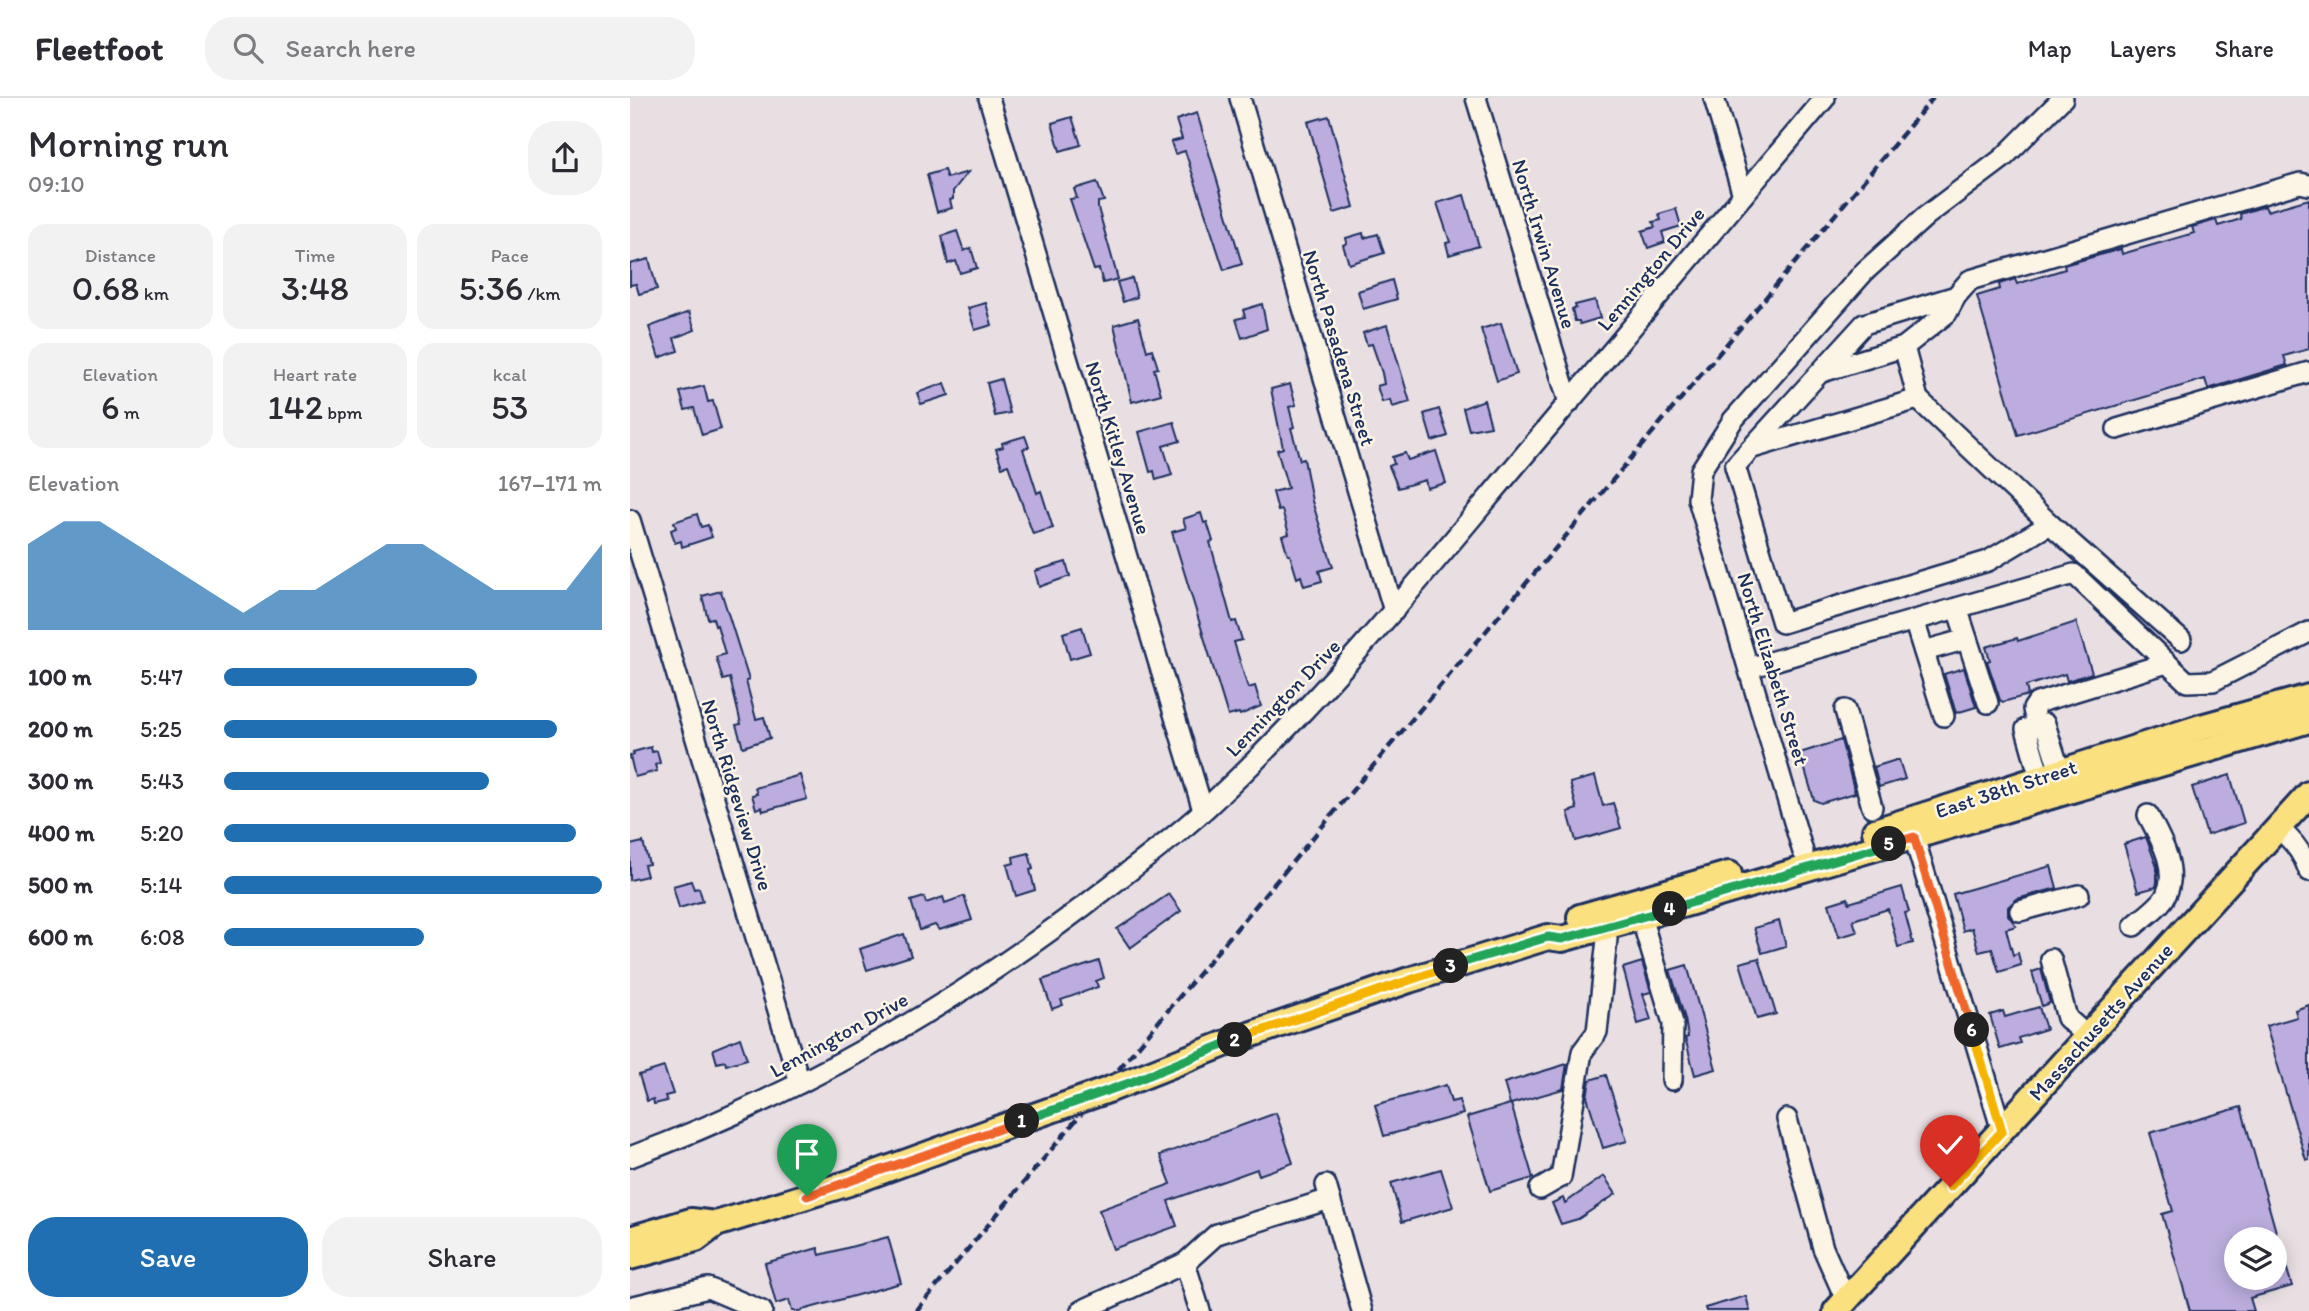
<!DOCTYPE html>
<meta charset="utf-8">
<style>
body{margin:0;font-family:Itim,sans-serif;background:#f2f2f3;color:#2b2b33;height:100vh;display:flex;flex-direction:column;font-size:26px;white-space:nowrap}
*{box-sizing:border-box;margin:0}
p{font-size:23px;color:#7c7c81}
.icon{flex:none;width:38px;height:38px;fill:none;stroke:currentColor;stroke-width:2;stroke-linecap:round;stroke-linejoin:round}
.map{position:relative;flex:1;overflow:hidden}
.drawer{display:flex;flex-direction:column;background:#fff;width:630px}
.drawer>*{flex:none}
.fabs{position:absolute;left:1594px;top:1129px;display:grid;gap:14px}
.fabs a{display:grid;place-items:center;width:63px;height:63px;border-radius:50%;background:#fff;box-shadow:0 4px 18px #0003;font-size:35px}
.pin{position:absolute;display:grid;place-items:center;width:60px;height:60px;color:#fff;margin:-72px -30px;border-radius:50% 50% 50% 0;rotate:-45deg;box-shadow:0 0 7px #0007}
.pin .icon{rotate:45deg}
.km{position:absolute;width:35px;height:35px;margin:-18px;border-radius:50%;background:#222;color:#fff;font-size:19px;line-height:35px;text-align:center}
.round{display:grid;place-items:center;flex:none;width:74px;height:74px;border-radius:28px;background:#f2f2f3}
.head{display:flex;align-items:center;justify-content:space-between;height:119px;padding:0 28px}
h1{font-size:38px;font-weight:600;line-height:52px}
.metrics{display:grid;grid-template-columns:repeat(3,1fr);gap:10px;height:119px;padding:7px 28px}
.metrics div{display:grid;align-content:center;border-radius:18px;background:#f2f2f3;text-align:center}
.metrics b{font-size:35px;font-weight:600}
.metrics small{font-size:19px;font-weight:400}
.metrics p{font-size:19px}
.chart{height:196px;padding:14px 28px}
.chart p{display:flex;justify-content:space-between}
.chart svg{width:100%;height:126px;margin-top:7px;fill:#1f6fb2;opacity:.7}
.button{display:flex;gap:14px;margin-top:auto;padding:14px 28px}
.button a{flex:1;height:80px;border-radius:28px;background:#1f6fb2;color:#fff;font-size:28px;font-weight:600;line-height:80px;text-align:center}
.button a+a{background:#f2f2f3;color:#2b2b33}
ul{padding:0 28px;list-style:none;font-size:23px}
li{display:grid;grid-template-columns:112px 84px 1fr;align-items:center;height:52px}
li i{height:18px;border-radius:9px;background:#1f6fb2}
header{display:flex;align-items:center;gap:42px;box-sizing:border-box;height:98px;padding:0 35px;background:#fff;border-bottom:2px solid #e1e1e2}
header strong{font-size:33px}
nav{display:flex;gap:38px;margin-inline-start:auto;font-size:24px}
.search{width:490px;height:63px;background:#f2f2f3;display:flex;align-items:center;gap:18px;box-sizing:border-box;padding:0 24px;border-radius:28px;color:#7c7c81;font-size:26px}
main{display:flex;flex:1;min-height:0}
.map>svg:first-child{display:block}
</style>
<header>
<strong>Fleetfoot</strong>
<div class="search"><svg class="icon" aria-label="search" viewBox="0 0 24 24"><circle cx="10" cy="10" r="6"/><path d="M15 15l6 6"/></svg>Search here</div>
<nav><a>Map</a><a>Layers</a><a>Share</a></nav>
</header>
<main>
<section class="drawer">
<div class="head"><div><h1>Morning run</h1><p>09:10</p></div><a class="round"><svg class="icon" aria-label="share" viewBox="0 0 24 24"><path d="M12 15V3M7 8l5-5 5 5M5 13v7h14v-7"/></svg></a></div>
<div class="metrics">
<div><p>Distance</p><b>0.68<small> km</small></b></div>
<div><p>Time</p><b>3:48</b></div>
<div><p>Pace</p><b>5:36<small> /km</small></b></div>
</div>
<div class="metrics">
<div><p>Elevation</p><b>6<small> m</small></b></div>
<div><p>Heart rate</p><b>142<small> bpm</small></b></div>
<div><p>kcal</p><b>53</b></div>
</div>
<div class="chart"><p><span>Elevation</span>167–171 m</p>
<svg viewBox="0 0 160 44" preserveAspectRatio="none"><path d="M0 44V14L10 6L20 6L30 14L40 22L50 30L60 38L70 30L80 30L90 22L100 14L110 14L120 22L130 30L140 30L150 30L160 14V44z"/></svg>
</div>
<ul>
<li><b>100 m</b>5:47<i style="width:67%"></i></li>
<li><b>200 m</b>5:25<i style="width:88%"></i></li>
<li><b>300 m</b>5:43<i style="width:70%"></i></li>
<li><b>400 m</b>5:20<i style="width:93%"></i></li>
<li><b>500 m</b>5:14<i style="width:100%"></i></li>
<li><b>600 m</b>6:08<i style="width:53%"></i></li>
</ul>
<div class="button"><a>Save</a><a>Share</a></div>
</section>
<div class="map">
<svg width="1679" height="1213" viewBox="0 0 1679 1213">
<rect width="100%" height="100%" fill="#e9dfe3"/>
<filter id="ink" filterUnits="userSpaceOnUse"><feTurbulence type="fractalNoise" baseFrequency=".0143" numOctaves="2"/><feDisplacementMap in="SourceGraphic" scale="14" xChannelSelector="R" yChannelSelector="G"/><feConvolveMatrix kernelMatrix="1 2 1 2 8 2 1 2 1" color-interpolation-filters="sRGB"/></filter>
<g filter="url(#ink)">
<!-- building -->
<g fill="#bcadde" stroke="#1b2f5e" stroke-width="2">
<path d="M567,15L612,166L594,172L555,53L545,56L541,44L552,41L546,22Z"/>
<path d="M699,18L724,109L704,115L678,24Z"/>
<path d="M442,19L451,47L430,53L422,25Z"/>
<path d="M314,72L317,80L338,74L323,93V101L320,102L322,110L307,114L297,77Z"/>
<path d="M467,84L474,103L468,104V110L488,181L473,185L469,171L464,172L440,101L447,100L444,91Z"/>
<path d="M834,97L849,148L819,157L816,145L820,144L807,105Z"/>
<path d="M1679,101V251L1654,258L1657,267L1578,291L1575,281L1388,337L1347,198L1370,191L1369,186L1385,181L1387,186L1435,171L1434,167L1491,151L1492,156L1564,135L1562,129L1586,122L1588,128L1611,121L1610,116L1635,108L1637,113Z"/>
<path d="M1046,111L1051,128L1032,134L1035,144L1018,150L1012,133L1025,129L1023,124L1031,122L1029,116Z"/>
<path d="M327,133L334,153L341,150L347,170L330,175L326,163L318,166L312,138Z"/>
<path d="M733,135L734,140L748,136L754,155L719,166L713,147L717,145L716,140Z"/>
<path d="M19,161L27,191L9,196L6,186L0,187V166Z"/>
<path d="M502,180L507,199L493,204L487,184Z"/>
<path d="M762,182L767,201L733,211L728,193Z"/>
<path d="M965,202L970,220L950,226L949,223H945L942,211L946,210L945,207Z"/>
<path d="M356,205L362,227L345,232L338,210Z"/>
<path d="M632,206L637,231L612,240L606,221L615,219L613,212Z"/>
<path d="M59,214L65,232L44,240L48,253L29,260L19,229Z"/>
<path d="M508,220L517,253L522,251L528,270L524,271L531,296L502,304L484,227Z"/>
<path d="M871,225L887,276L867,283L851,231Z"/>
<path d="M757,227L780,304L762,309L760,302L752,304L747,288L754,286L752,275L742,246L737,247L733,235Z"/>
<path d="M371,281L380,315L365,318L357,285Z"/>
<path d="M315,285L319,297L291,306L287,295Z"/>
<path d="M660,286L666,307L659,309L664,329L661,330L670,362L674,361L682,403L703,469L689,473L692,483L674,488L671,478L667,480L660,457H658L652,438L659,436L652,412L648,413L643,394L658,390L647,352L653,350L641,291Z"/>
<path d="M74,288L78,304L83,303L91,331L72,337L64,310L55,312L50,294Z"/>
<path d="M854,302L861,328L839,332L833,310Z"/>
<path d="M809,311L818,338L802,343L794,316Z"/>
<path d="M544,324L550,343L533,348L542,377L526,382L524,373L520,374L509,334Z"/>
<path d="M395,338L399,349L393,351L407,395L411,393L423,430L403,436L378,367L372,369L366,351L373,349L372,345Z"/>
<path d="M806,353L816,385L797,390L795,382L768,390L759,368L764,366L762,359L775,355L778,362Z"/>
<path d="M571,415L574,425L577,424L583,443L580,444L602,524L606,523L612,542L604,544L618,590L625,588L631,608L610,617L609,615L598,618L542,434L556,430L553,421Z"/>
<path d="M67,416L71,429L78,427L82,439L52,449L51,443L45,445L41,432L46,430L44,424Z"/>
<path d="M436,464L440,478L409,489L405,473Z"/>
<path d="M91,493L119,582L116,583L126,621L134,619L140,640L113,649L106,627L111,626L100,580L93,582L86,559L95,556L87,527L85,528L83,520L78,521L72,498Z"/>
<path d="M1446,524L1462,575L1437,583L1435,576L1396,588L1398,597L1373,604L1370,602L1357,563L1360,562L1356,549L1387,540L1388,543Z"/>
<path d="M452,529L460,555L440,561L433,535Z"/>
<path d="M1334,570L1346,609L1326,615L1314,576Z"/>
<path d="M1211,642L1225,695L1191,705L1184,702L1170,655Z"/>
<path d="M21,649L22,654L27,653L30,665L25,667L27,673L5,679L0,658L4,657L3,654Z"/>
<path d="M1266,662H1269L1275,681L1249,689L1244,669Z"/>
<path d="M170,677L177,701L133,713L132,709L126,711L122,697L127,696L125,690Z"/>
<path d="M1600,677L1614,725L1577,737L1562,689Z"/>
<path d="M965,678L973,708L983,705L991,730L946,743L938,714L947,711L940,685Z"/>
<path d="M1516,739L1527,769V784L1526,789L1508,794L1494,746Z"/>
<path d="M13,744L19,766L14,767L17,778L0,782V747Z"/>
<path d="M399,755L403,771L400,772L405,792L386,798L377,767L384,765L383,759Z"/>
<path d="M1421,768L1427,790L1387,801L1378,809V817L1386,828L1376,831L1383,857L1388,855L1391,867L1369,874L1362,851L1349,854L1342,830L1333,833L1323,796Z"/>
<path d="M61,783L64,791L69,790L73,803L49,810L43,788Z"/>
<path d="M1272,789L1279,814L1275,815L1283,845L1268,849L1258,811L1223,822L1227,834L1209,839L1199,806L1218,800L1219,805Z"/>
<path d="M539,796L551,813L500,850L487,831Z"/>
<path d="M334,798L342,822L309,832L305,827L290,832L281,803L294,799L296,805L313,799L315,805Z"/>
<path d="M1149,823L1156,848L1132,855L1124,830Z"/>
<path d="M274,836L281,858L237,872L230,851Z"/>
<path d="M1129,860L1146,916L1127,921L1110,865Z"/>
<path d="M469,863L474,880L466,883L468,889L431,902L433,907L422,911L412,882Z"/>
<path d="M1012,864L1021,894L1013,896L1021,922L1008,926L993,870Z"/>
<path d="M1057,867L1086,971L1065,977L1055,940L1058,939L1055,921L1040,872Z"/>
<path d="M1411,871L1420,905L1412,908L1402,874Z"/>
<path d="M1679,907V1061L1676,1062L1636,928L1667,919L1665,912Z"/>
<path d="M1409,909L1416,931L1388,940L1390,945L1370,951L1360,917L1373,913L1375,919Z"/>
<path d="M110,940L117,961L96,967L95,963L87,965L83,951Z"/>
<path d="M937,966L933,991L881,1006L903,1080L860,1093L837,1019L880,1006L874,985Z"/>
<path d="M34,969L43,996L35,998L37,1003L24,1006L23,1001L17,1003L9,977Z"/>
<path d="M976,977L997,1043L973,1050L957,999L960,982Z"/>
<path d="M816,987L821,1004L829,1002L833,1016L754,1038L745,1007Z"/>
<path d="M1611,1009L1648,1141H1606V1180H1645V1142L1648,1141L1662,1188L1620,1200L1624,1213H1560L1532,1116L1543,1113L1520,1035Z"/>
<path d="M646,1015L663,1065L629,1077L627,1071L538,1103L547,1128L483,1151L469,1112L541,1086L530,1057Z"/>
<path d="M811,1071L823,1109L772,1124L761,1085Z"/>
<path d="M974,1078L986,1096L948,1121L931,1126L922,1105L933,1100L935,1105Z"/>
<path d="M258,1139L271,1185L169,1213H162L159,1202L146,1206L135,1165L188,1150L190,1157Z"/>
<path d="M1116,1198L1120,1213H1076L1075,1210Z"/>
</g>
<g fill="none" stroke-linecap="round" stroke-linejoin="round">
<defs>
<g id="minor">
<path d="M359,0L573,712"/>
<path d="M610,0L764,513"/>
<path d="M846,0L939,305"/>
<path d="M1084,0L1113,97"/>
<path d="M1192,274L1274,249"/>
<path d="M1288,301L1420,426"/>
<path d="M1487,331L1679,274"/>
<path d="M1123,350L1288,301L1274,249L1317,215L1326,198"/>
<path d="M0,422L170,985"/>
<path d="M1327,510L1358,605"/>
<path d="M1284,522L1314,618"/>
<path d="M1551,542L1420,426L1358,463L1152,525L1105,368L1234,226L1326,198L1340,182L1670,85L1679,87"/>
<path d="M1294,553L1337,541"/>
<path d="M1119,570L1444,476L1557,584L1583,583L1679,534"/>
<path d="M1215,612L1242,709"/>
<path d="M1404,616L1403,611L1407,605L1537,565"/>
<path d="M1410,680L1396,631L1415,626L1430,674"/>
<path d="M1648,730C1663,742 1673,755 1679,773"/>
<path d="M1284,739L1372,1033"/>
<path d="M1173,754L1068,401L1071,372L1103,322L1235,173L1296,118L1373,60L1433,0"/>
<path d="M1390,813L1449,797"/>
<path d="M1011,819L1043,925L1042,982"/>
<path d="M1504,828C1514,819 1531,808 1536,797C1549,771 1530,740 1518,717"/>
<path d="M1421,861L1437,920L1458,939"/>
<path d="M1157,1021L1193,1150L1216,1202"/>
<path d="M0,1059C173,995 335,901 480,788C516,760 554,732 587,700C690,603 779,495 870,386C979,258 1087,129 1195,0"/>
<path d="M696,1087L732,1213"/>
<path d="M910,1091L931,1079L952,954L967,934L977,841L973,830"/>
<path d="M555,1165L570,1213"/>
<path d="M0,1209L78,1190L132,1213"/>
<path d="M451,1213L555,1165L587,1136L700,1101"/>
</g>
<g id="major">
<path d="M1245,733L1571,629L1679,599"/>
<path d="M950,819L1099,776"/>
<path d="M602,943L779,882L918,839L932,841L1011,819L1679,622"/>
<path d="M0,1141L61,1123L86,1126"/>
<path d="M0,1159L66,1141L86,1126L219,1085L367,1031"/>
<path d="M1206,1213L1679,696"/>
</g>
</defs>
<!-- minor casing -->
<use href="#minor" stroke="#1b2f5e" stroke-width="24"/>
<!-- major casing -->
<use href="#major" stroke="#1b2f5e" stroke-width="30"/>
<!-- minor -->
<use href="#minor" stroke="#fcf5e5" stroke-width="19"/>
<!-- major -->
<use href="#major" stroke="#fbe080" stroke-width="24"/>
<!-- rail -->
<path stroke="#1b2f5e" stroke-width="4.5" stroke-dasharray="10 5" stroke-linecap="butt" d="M286,1213L1303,0"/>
<defs>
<path id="major-bridge" d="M367,1031L478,992L602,943"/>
</defs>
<!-- major-bridge casing -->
<use href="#major-bridge" stroke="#1b2f5e" stroke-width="30" stroke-linecap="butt"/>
<!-- major-bridge -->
<use href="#major-bridge" stroke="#fbe080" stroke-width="24"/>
</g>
</g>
<g fill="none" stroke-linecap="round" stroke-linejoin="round" filter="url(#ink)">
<defs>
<path id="split-1" d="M177,1098L392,1023"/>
<path id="split-2" d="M392,1023L502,984L605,942"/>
<path id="split-3" d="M605,942L821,868"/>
<path id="split-4" d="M821,868L918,839L932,841L1040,811"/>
<path id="split-5" d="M1040,811L1259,746"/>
<path id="split-6" d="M1259,746L1284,739L1342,932"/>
<path id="split-7" d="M1320,1089L1372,1033L1342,932"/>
</defs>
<!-- split-1 casing -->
<use href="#split-1" stroke="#fff" stroke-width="14"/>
<!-- split-2 casing -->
<use href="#split-2" stroke="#fff" stroke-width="14"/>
<!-- split-3 casing -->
<use href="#split-3" stroke="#fff" stroke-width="14"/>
<!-- split-4 casing -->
<use href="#split-4" stroke="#fff" stroke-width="14"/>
<!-- split-5 casing -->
<use href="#split-5" stroke="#fff" stroke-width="14"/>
<!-- split-6 casing -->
<use href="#split-6" stroke="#fff" stroke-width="14"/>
<!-- split-7 casing -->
<use href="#split-7" stroke="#fff" stroke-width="14"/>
<!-- split-1 -->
<use href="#split-1" stroke="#f0652b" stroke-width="9"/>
<!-- split-2 -->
<use href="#split-2" stroke="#22a559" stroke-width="9"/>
<!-- split-3 -->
<use href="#split-3" stroke="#f5b400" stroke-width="9"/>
<!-- split-4 -->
<use href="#split-4" stroke="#22a559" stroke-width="9"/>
<!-- split-5 -->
<use href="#split-5" stroke="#22a559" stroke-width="9"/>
<!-- split-6 -->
<use href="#split-6" stroke="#f0652b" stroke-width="9"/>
<!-- split-7 -->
<use href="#split-7" stroke="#f5b400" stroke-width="9"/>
</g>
<g text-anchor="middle" stroke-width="5" stroke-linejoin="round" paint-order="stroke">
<!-- street labels -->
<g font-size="21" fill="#1b2f5e" stroke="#fcf5e5">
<text transform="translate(914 146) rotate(73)" y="7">North Irwin Avenue</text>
<text transform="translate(1021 171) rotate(-50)" y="7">Lennington Drive</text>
<text transform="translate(709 250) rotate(73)" y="7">North Pasadena Street</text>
<text transform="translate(488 350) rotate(73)" y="7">North Kitley Avenue</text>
<text transform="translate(1143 571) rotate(73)" y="7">North Elizabeth Street</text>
<text transform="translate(653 600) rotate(-46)" y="7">Lennington Drive</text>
<text transform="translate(1376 691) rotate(-18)" y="7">East 38th Street</text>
<text transform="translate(107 697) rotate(73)" y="7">North Ridgeview Drive</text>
<text transform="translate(1471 924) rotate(-48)" y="7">Massachusetts Avenue</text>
<text transform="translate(209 937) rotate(-29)" y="7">Lennington Drive</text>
</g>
</g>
</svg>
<div class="fabs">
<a><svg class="icon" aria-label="layers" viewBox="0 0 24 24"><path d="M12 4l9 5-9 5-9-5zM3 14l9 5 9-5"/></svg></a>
</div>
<div class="pin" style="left:177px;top:1098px;background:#1e9e55"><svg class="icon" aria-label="arrive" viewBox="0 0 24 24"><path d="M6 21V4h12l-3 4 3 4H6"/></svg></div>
<div class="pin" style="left:1320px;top:1089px;background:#d93025"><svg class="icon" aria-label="check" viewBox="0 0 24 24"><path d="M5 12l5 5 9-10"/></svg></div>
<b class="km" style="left:392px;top:1023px">1</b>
<b class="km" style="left:605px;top:942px">2</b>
<b class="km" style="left:821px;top:868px">3</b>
<b class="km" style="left:1040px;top:811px">4</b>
<b class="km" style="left:1259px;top:746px">5</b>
<b class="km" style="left:1342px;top:932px">6</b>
</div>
</main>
